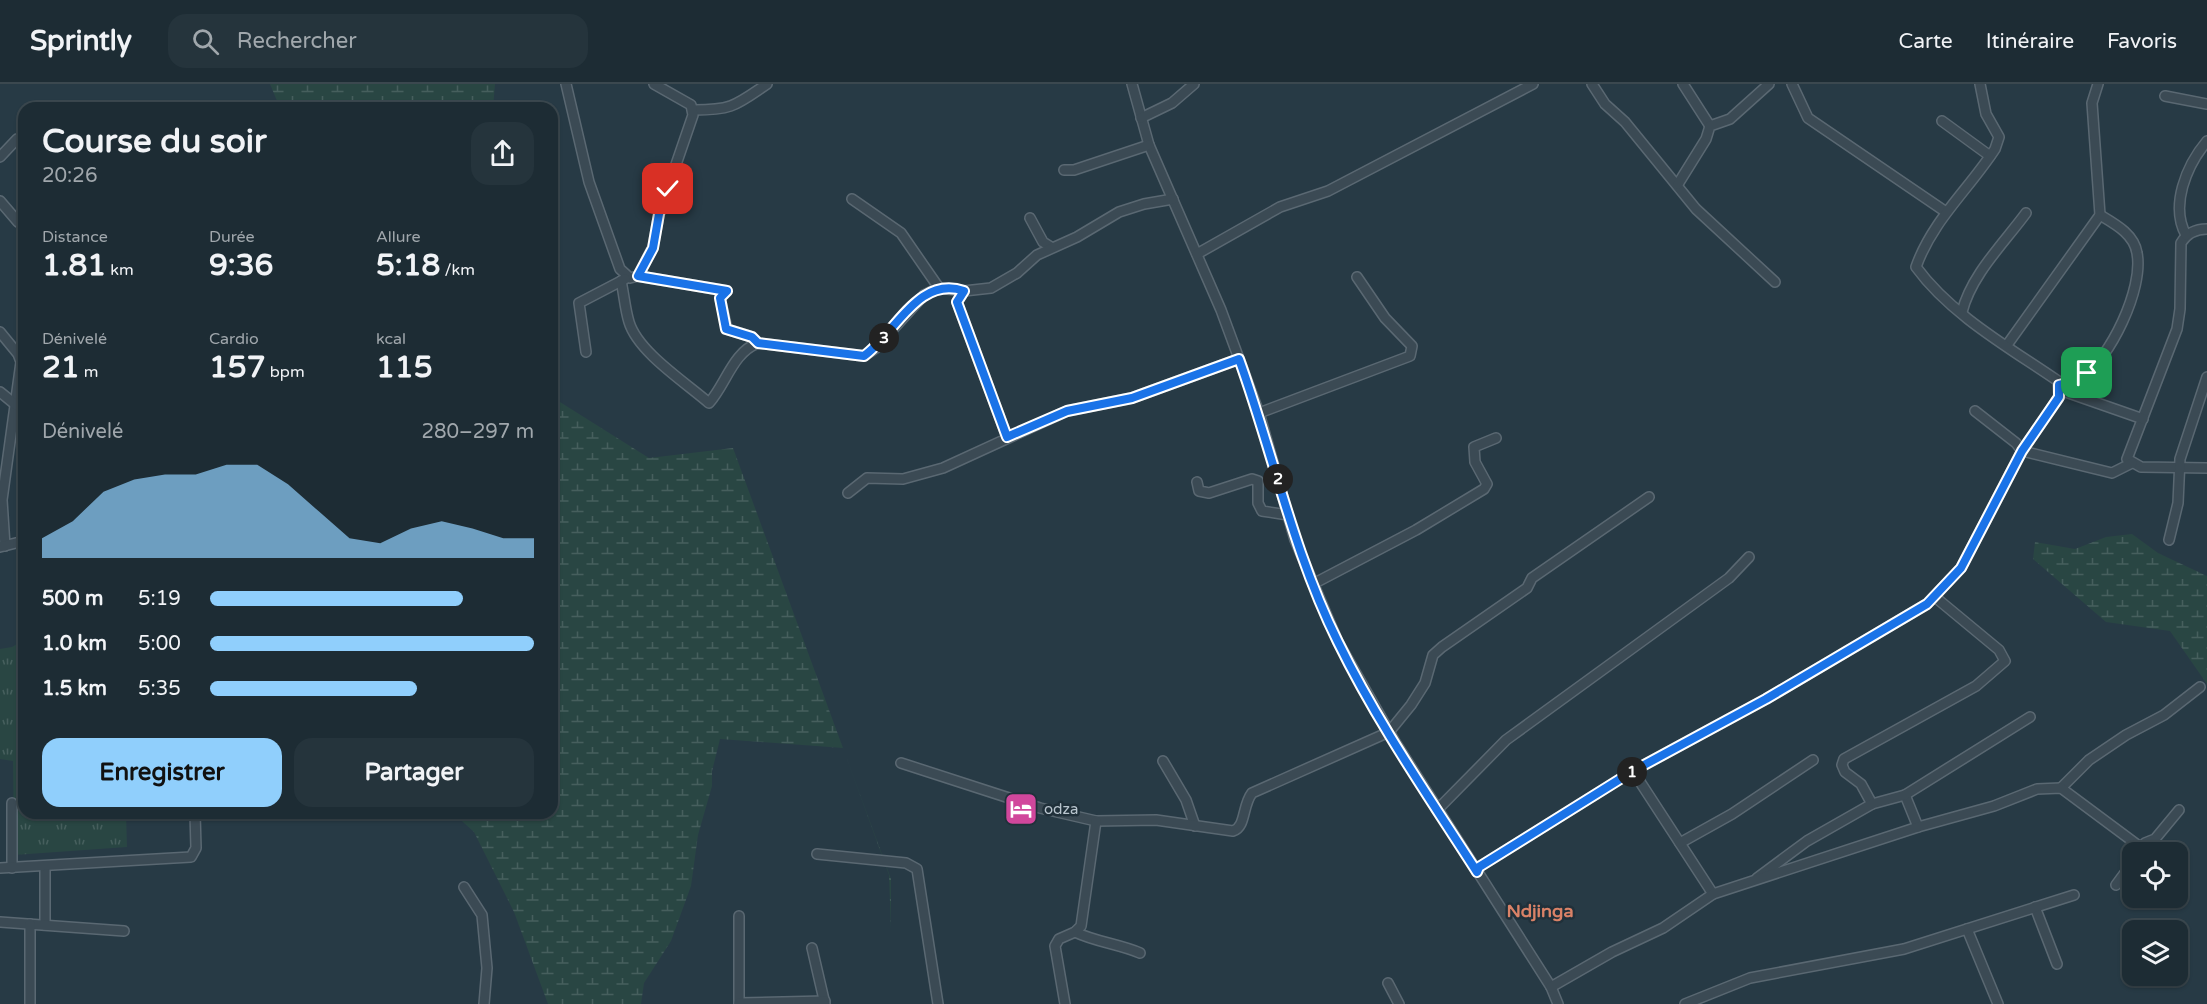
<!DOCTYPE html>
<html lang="fr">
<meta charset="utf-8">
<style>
body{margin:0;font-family:"Varela Round",sans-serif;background:#25343c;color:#f1f3f6;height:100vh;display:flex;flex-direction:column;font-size:22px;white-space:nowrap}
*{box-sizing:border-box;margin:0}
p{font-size:20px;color:#a0a7ac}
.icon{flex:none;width:33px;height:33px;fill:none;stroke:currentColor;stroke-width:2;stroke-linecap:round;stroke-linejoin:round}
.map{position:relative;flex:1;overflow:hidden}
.side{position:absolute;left:18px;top:18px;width:540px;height:717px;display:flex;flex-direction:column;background:#1d2c34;border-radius:18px;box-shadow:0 2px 4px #0004,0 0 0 2px #3b484f}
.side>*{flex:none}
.buttons{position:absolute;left:2122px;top:758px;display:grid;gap:12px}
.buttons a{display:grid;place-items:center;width:66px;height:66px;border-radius:12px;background:#1d2c34;box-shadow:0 2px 4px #0004,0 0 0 2px #3b484f;font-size:30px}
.pin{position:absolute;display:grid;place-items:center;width:51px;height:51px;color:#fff;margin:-26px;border-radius:12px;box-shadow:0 3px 9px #0006}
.km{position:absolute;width:30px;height:30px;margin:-15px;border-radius:50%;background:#222;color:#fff;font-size:16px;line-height:30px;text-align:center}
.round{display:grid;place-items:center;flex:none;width:63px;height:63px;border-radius:18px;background:#25343c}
.headline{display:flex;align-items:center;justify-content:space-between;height:102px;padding:0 24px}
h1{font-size:33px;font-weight:700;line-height:45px}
.stats{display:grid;grid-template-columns:repeat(3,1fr);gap:9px;height:102px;padding:6px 24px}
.stats div{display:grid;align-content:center}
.stats b{font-size:30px;font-weight:700}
.stats small{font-size:16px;font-weight:400}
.stats p{font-size:16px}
.chart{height:168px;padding:12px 24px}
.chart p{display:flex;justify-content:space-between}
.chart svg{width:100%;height:108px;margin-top:6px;fill:#90cffc;opacity:.7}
.action{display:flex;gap:12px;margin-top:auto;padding:12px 24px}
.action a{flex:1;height:69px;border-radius:18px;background:#90cffc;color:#111;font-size:24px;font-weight:700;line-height:69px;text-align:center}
.action a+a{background:#25343c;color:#f1f3f6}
ul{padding:0 24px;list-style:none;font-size:20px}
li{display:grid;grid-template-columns:96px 72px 1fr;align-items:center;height:45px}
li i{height:15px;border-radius:8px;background:#90cffc}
header{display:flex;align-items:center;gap:36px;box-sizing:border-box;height:84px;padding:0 30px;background:#1d2c34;border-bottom:2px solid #3b484f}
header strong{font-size:28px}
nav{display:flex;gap:33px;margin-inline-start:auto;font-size:21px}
.search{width:420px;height:54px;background:#25343c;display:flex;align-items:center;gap:15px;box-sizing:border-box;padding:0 21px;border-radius:18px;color:#a0a7ac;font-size:22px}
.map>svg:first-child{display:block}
</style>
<header>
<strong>Sprintly</strong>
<div class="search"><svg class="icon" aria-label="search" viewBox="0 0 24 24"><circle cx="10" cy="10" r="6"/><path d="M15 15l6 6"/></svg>Rechercher</div>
<nav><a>Carte</a><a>Itinéraire</a><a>Favoris</a></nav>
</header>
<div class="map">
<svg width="2207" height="920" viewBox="0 0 2207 920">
<defs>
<pattern id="grass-tufts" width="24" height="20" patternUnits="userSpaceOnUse" patternTransform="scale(1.5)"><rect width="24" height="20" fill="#294643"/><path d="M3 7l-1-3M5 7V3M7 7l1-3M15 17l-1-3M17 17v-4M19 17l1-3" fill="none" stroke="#465f5d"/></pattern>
<pattern id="wetland-marsh" width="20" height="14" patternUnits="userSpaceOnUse" patternTransform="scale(1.5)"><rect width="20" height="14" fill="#294643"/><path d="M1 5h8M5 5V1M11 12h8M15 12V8" fill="none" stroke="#465f5d"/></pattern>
</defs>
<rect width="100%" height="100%" fill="#273a45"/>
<!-- grass -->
<path fill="url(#grass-tufts)" d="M24,556V729H126L127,763L14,771L13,677L0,675V565L12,563Z"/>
<!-- wetland -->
<g fill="url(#wetland-marsh)">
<path d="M270,0H495L493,24H280Z"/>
<path d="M552,313L649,374L733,364L891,795V845L889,791L843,664L720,655L712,687V702L698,751L691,802L671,857L644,899L641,920H548L514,828L474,748L453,729H552Z"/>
<path d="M2132,450L2158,469L2207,492V600L2170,547L2106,538L2033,475L2035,458L2075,465L2106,453Z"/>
</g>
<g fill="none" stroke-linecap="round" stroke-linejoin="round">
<defs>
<g id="minor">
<path d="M566,0L589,98L620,185L630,194L638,192L727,207"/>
<path d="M1132,0L1149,61L1221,226L1259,329L1295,456L1338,558L1395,658L1551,903L1558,920"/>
<path d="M1592,0L1605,20L1625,38L1696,125L1775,198"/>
<path d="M1683,0L1710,42"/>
<path d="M1792,0L1808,34L1946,128"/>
<path d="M2165,12L2207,20"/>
<path d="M694,26C733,26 736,21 767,0"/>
<path d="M1141,34L1172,19L1194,0"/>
<path d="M1942,37L1990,72"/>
<path d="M0,73L17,55H24"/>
<path d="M1064,86H1074L1149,61"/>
<path d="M1678,100L1706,55L1710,42L1730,35L1769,0"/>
<path d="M852,115L901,149L939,204"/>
<path d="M0,117L18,138"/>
<path d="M1030,134L1043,158L1051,163"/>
<path d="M2207,145C2196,145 2187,149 2181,159L2180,225L2177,245L2127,375L2141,383L2207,384"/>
<path d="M2186,151C2170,122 2186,82 2207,57"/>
<path d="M1197,170L1280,123L1328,107L1533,0"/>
<path d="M638,192L653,163L659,130L693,31L691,21L654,0"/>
<path d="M621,197C624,210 625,225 629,238C638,268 685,298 709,319C726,300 733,268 758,259"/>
<path d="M727,207L720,214L727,245L752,253L758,259L864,272L876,264L924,211L939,204L964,207L991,204L1017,189L1037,171L1077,153L1119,128L1144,120L1173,115"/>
<path d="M964,207L957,218L1007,353"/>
<path d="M1962,228C1971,191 2004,159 2026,129"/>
<path d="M0,248L18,270L21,278L2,416L5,462"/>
<path d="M2007,261L2100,131L2092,19L2098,0"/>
<path d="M586,268L579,219L625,195"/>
<path d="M2059,301C2067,301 2074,299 2081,295C2110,274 2144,205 2137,169C2134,150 2115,140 2100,131"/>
<path d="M2060,306L2143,335"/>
<path d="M0,308L16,321"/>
<path d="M1975,327L2016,359L2022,367L2112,389L2132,379"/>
<path d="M1259,329L1410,272L1412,262L1385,234L1357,193"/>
<path d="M1197,398L1199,407L1209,409L1252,395L1258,397V419L1262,427L1288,431"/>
<path d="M848,409L867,394L903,395L943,384L1067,327L1132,314L1239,275"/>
<path d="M2169,456L2178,419L2180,375L2207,293"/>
<path d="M0,463L24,457"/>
<path d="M1313,500L1416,446L1484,405L1487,400L1475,378L1474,363L1496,354"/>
<path d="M1163,677L1186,716L1195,742"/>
<path d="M901,679L1040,724L1096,737L1156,736L1233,747C1246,743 1242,722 1252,709L1389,648L1411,621L1425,599L1433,571L1442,563L1527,504L1532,494L1649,413"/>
<path d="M1633,687L1713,810"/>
<path d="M2061,704L2089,676L2126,651L2164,631L2200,603"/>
<path d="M1905,711L1918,743"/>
<path d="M12,719V784"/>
<path d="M1872,720L1861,700L1845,688L1842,681L1844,675L1976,602L2005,577L1999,566L1935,513"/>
<path d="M1437,726L1506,656L1729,494L1749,473"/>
<path d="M1680,759L1732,730L1813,676"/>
<path d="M2141,768L2145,759L2155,755L2179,726"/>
<path d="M817,770L906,779L917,785L938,920"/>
<path d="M45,782V841"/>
<path d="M0,784L191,773L196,764L195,729"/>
<path d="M1477,788L1479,783L1633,687L1766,615L1927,520L1961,484L2022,367L2059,313L2058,297C2010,264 1951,231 1916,183C1932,137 1969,105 1995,65L1999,53L1986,30L1980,0"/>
<path d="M1757,794L1807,757L1872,720L1905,711L2030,633"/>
<path d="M2116,801L2133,778"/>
<path d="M464,803L482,831L487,884L484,920"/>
<path d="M2035,823L2057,880"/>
<path d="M739,832V920"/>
<path d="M0,838L124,847"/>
<path d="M30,840V920"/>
<path d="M1967,845L1998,920"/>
<path d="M1075,848C1096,858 1119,860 1140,869"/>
<path d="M812,864L825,920"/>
<path d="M1388,899L1399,920"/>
<path d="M1551,903L1612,868L1663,844L1713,810L1918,743L1994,722L2037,705L2061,704L2143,765"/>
<path d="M739,919L825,917"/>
<path d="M1065,920L1055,862L1059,855L1075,848L1081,842L1096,737"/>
<path d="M1685,920L1750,894L1904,865L2074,811"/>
</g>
</defs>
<!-- minor casing -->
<use href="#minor" stroke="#5a6872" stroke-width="12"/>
<!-- minor -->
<use href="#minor" stroke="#3b4a54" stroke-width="9"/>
</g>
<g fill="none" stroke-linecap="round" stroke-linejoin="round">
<defs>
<path id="route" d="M668,105L659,130L653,164L638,192L727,207L720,214L726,245L752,253L758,259L864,272C895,250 918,191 964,207L957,218L1007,353L1067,327L1132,314L1239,275C1273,369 1293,468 1338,558C1377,638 1429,713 1477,788L1479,783L1633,687L1766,615L1927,520L1961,484L2022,367L2059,313V301L2079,296L2087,289"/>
</defs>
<!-- route casing -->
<use href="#route" stroke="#fff" stroke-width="12"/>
<!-- route -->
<use href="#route" stroke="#1a73e8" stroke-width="8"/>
</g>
<!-- icons -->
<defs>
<symbol id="hotel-square" viewBox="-11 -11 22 22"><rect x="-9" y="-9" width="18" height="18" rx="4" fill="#d1479c" stroke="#20303a"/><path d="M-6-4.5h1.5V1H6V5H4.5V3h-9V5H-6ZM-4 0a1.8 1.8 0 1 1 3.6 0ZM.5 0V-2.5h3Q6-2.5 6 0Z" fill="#fff"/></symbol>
</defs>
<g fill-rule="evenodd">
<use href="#hotel-square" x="1002" y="706" width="38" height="38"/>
</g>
<g text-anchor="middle" stroke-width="5" stroke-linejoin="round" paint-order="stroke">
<!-- poi labels -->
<g font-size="15" fill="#b9c5ce" stroke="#20303a" text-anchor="start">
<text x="1044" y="730">odza</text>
</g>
<!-- quarter labels -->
<g font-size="18" font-weight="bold" fill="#da8267" stroke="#20303a">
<text x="1540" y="833">Ndjinga</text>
</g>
</g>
</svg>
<div class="buttons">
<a><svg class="icon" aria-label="locate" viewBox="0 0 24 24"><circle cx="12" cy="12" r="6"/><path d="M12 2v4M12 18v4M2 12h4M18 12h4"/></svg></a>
<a><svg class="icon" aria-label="layers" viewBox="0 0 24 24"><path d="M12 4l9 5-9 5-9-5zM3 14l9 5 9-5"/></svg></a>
</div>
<div class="pin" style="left:2087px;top:289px;background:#1e9e55"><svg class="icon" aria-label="arrive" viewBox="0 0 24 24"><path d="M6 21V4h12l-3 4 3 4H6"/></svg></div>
<div class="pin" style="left:668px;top:105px;background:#d93025"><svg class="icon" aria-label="check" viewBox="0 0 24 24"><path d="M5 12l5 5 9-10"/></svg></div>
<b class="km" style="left:1632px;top:688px">1</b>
<b class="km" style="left:1278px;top:395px">2</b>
<b class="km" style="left:884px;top:254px">3</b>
<section class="side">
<div class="headline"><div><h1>Course du soir</h1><p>20:26</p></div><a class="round"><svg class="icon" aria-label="share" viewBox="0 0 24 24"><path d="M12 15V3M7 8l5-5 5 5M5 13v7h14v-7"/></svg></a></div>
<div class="stats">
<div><p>Distance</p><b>1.81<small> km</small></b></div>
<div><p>Durée</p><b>9:36</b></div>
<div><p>Allure</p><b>5:18<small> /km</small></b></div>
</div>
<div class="stats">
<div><p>Dénivelé</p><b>21<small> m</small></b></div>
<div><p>Cardio</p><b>157<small> bpm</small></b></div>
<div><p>kcal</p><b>115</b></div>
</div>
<div class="chart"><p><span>Dénivelé</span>280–297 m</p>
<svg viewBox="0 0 160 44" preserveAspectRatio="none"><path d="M0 44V36L10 29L20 17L30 12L40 10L50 10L60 6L70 6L80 14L90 25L100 36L110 38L120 32L130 29L140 32L150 36L160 36V44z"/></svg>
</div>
<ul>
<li><b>500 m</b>5:19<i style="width:78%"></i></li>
<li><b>1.0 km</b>5:00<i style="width:100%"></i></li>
<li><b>1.5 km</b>5:35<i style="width:64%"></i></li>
</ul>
<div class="action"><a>Enregistrer</a><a>Partager</a></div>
</section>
</div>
